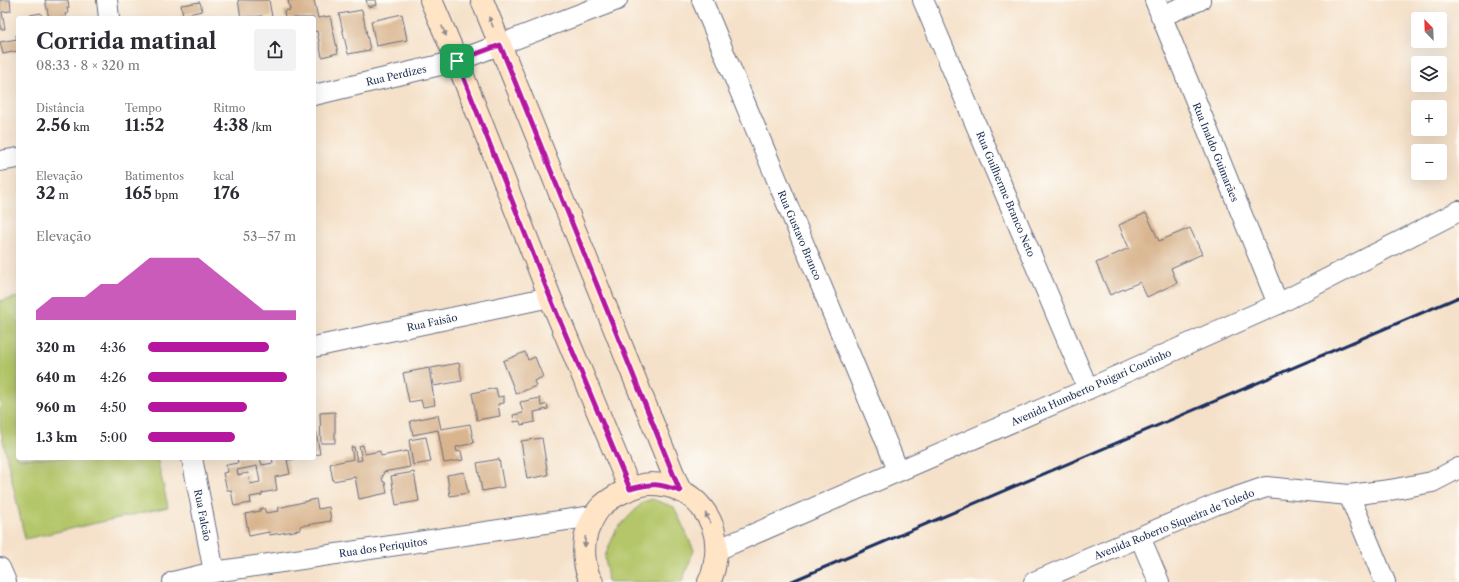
<!DOCTYPE html>
<html lang="pt">
<meta charset="utf-8">
<style>
body{margin:0;font-family:"Libre Caslon Text",serif;background:#f2f2f3;color:#2b2b33;height:100vh;display:flex;flex-direction:column;font-size:15px;white-space:nowrap}
*{box-sizing:border-box;margin:0}
p{font-size:13px;color:#7c7c81}
.icon{flex:none;width:22px;height:22px;fill:none;stroke:currentColor;stroke-width:2;stroke-linecap:round;stroke-linejoin:round}
.map{position:relative;flex:1;overflow:hidden}
.details{position:absolute;left:16px;top:16px;width:300px;height:444px;display:flex;flex-direction:column;background:#fff;border-radius:4px;box-shadow:0 4px 16px #0002}
.details>*{flex:none}
.needle{width:26px;rotate:337deg}
.buttons{position:absolute;left:1411px;top:12px;display:grid;gap:8px}
.buttons a{display:grid;place-items:center;width:36px;height:36px;border-radius:4px;background:#fff;box-shadow:0 4px 16px #0002;font-size:20px}
.pin{position:absolute;display:grid;place-items:center;width:34px;height:34px;color:#fff;margin:-17px;border-radius:8px;box-shadow:0 2px 6px #0006}
.round{display:grid;place-items:center;flex:none;width:42px;height:42px;border-radius:4px;background:#f2f2f3}
.head{display:flex;align-items:center;justify-content:space-between;height:68px;padding:0 20px}
h1{font-size:22px;font-weight:700;line-height:30px}
.stats{display:grid;grid-template-columns:repeat(3,1fr);gap:6px;height:68px;padding:4px 20px}
.stats div{display:grid;align-content:center}
.stats b{font-size:17px;font-weight:700}
.stats small{font-size:11px;font-weight:400}
.stats p{font-size:11px}
.chart{height:112px;padding:8px 20px}
.chart p{display:flex;justify-content:space-between}
.chart svg{width:100%;height:72px;margin-top:4px;fill:#b5179e;opacity:.7}
ul{padding:0 20px;list-style:none;font-size:13px}
li{display:grid;grid-template-columns:64px 48px 1fr;align-items:center;height:30px}
li i{height:10px;border-radius:5px;background:#b5179e}
.map>svg:first-child{display:block}
</style>
<div class="map">
<svg width="1459" height="582" viewBox="0 0 1459 582">
<rect width="100%" height="100%" fill="#fdfcf7"/>
<filter id="ink" filterUnits="userSpaceOnUse"><feTurbulence type="fractalNoise" baseFrequency=".025" numOctaves="2"/><feDisplacementMap in="SourceGraphic" scale="8" xChannelSelector="R" yChannelSelector="G"/><feConvolveMatrix kernelMatrix="1 2 1 2 8 2 1 2 1" color-interpolation-filters="sRGB"/></filter>
<filter id="wash" filterUnits="userSpaceOnUse"><feTurbulence type="fractalNoise" baseFrequency=".012" numOctaves="4" result="noise"/><feDisplacementMap in="SourceGraphic" scale="16" xChannelSelector="R" yChannelSelector="G"/><feGaussianBlur stdDeviation="0.9" result="paint"/><feColorMatrix in="noise" values="0 0 0 0 0 0 0 0 0 0 0 0 0 0 0 0 0 1.4 0 .05"/><feComposite in="paint" operator="in"/></filter>
<g filter="url(#wash)">
<rect width="100%" height="100%" fill="#f5e1c9"/>
<!-- green -->
<g fill="#b4c669" stroke="#687a64">
<path d="M18,297V458H157L168,507L25,539L0,427V301Z"/>
<path d="M652,499L674,507L694,550L682,582H608L605,556L616,530L643,502Z"/>
</g>
<g id="blocks">
<!-- building -->
<g fill="#d9b58f" fill-rule="evenodd">
<path d="M0,0H10L11,11L2,12L5,29H0Z"/>
<path d="M45,0H68L69,8H67L68,13L65,14L66,18H49Z"/>
<path d="M238,0H269L272,17L262,18V16L241,18Z"/>
<path d="M288,0H314L318,18L330,16L338,53L322,57L317,31L314,32V18H285L284,11L290,10Z"/>
<path d="M366,0H376L377,5L368,7Z"/>
<path d="M200,2L202,11L183,15L181,5Z"/>
<path d="M362,10L370,50L348,54L339,14Z"/>
<path d="M41,13L42,18H26L25,16Z"/>
<path d="M402,14L407,40L376,46L371,21Z"/>
<path d="M18,34V51L3,54L0,42L17,39L16,35Z"/>
<path d="M1146,213L1159,241L1190,228L1202,254L1171,268L1177,283L1147,297L1140,282L1110,295L1096,263L1129,248L1119,225Z"/>
<path d="M525,352L528,360L535,357L543,377L534,381L536,386L516,394L503,361Z"/>
<path d="M459,363L462,381L434,386L431,368Z"/>
<path d="M429,368L435,405L423,407L421,400L409,402L403,373Z"/>
<path d="M496,388L498,397L504,396V403L498,404L500,416L477,420L472,393Z"/>
<path d="M540,398L541,406L547,404L548,409L534,412L535,422L521,425L520,421L514,422L513,415L523,413L520,402Z"/>
<path d="M335,412V443H321L320,413Z"/>
<path d="M438,415L441,429L470,424L474,443L456,447L457,452L461,451L463,460L444,463L438,430L413,435L410,421Z"/>
<path d="M314,432H316L320,454L314,455Z"/>
<path d="M426,437L431,462L413,465L409,440Z"/>
<path d="M542,438L548,475L527,479L521,441Z"/>
<path d="M363,445L365,454L380,451L381,456L407,451L410,467L383,472L384,475L382,476L383,482H385L387,493L359,499L355,477L333,481L330,464L353,459L351,447H354L357,461L362,460L359,446Z"/>
<path d="M237,458H260L262,465L273,463L272,458L294,459L287,460L290,474L275,477L277,490L262,493V495L250,497L251,503L234,506L231,490H227L223,473L228,472L226,465L238,463ZM257,466L260,482L250,484L248,473L238,475L237,470Z"/>
<path d="M499,459L504,487L482,491L477,463Z"/>
<path d="M414,472L419,501L396,505L391,476Z"/>
<path d="M464,472L468,493L450,496L447,475Z"/>
<path d="M316,499L318,509L329,507L331,521L300,526V530L270,535L269,532L249,536L245,514L260,511V509L264,508L266,513L279,511L278,508Z"/>
</g>
</g>
</g>
<g filter="url(#ink)">
<use href="#blocks" fill-opacity="0" stroke="#676d83" stroke-width="1"/>
<g fill="none" stroke-linecap="round" stroke-linejoin="round">
<defs>
<g id="street">
<path d="M107,0L109,18"/>
<path d="M702,0L898,470"/>
<path d="M923,0L1088,389"/>
<path d="M1155,0L1278,304"/>
<path d="M1161,16L1200,0"/>
<path d="M314,95L457,61L617,0"/>
<path d="M0,161L18,158"/>
<path d="M314,347L550,297"/>
<path d="M192,458L214,572"/>
<path d="M1349,495L1385,582"/>
<path d="M1140,537L1159,582"/>
<path d="M717,550L1088,389L1278,304L1459,211"/>
<path d="M0,568L6,582"/>
<path d="M173,582L214,572L593,516"/>
<path d="M1034,582L1217,504L1266,487L1349,495L1390,490L1432,482L1459,468"/>
</g>
<g id="secondary">
<path d="M431,0L457,61L550,297L630,489"/>
<path d="M482,0L680,491"/>
<path d="M592,582C583,569 582,543 588,529C596,510 601,504 619,494C629,489 640,484 651,484C693,484 723,521 715,562C714,570 713,575 709,582"/>
</g>
</defs>
<!-- street casing -->
<use href="#street" stroke="#676d83" stroke-width="22"/>
<!-- secondary casing -->
<use href="#secondary" stroke="#676d83" stroke-width="24"/>
<!-- street -->
<use href="#street" stroke="#fff" stroke-width="20"/>
<!-- secondary -->
<use href="#secondary" stroke="#ffe4c6" stroke-width="22"/>
<!-- rail -->
<path stroke="#1b2f5e" stroke-width="3" d="M790,582L1459,297"/>
</g>
<!-- one-way arrows -->
<defs><path id="oneway-solid" d="M-6-.8H1V-3.2L6.5 0L1 3.2V.8H-6Z"/></defs>
<g fill="#8d8a92">
<use href="#oneway-solid" transform="translate(491 22) rotate(-112)"/>
<use href="#oneway-solid" transform="translate(444 31) rotate(67)"/>
<use href="#oneway-solid" transform="translate(708 518) rotate(-119)"/>
<use href="#oneway-solid" transform="translate(585 542) rotate(94)"/>
</g>
</g>
<g fill="none" stroke-linecap="round" stroke-linejoin="round" filter="url(#ink)">
<defs>
<path id="route" d="M500,45L505,57L680,491C658,483 653,483 630,489L550,297L457,61Z"/>
</defs>
<!-- route casing -->
<use href="#route" stroke="#fff" stroke-width="8"/>
<!-- route -->
<use href="#route" stroke="#b5179e" stroke-width="5"/>
</g>
<g text-anchor="middle" stroke-width="3" stroke-linejoin="round" paint-order="stroke">
<!-- street labels -->
<g font-size="10" fill="#1b2f5e" stroke="#fdfcf7">
<text transform="translate(396 75) rotate(-13)" y="4">Rua Perdizes</text>
<text transform="translate(1216 152) rotate(68)" y="4">Rua Inaldo Guimarães</text>
<text transform="translate(1006 194) rotate(67)" y="4">Rua Guilherme Branco Neto</text>
<text transform="translate(800 235) rotate(67)" y="4">Rua Gustavo Branco</text>
<text transform="translate(432 322) rotate(-12)" y="4">Rua Faisão</text>
<text transform="translate(1091 387) rotate(-24)" y="4">Avenida Humberto Puigari Coutinho</text>
<text transform="translate(203 515) rotate(79)" y="4">Rua Falcão</text>
<text transform="translate(1174 524) rotate(-22)" y="4">Avenida Roberto Siqueira de Toledo</text>
<text transform="translate(383 547) rotate(-8)" y="4">Rua dos Periquitos</text>
</g>
</g>
</svg>
<div class="buttons">
<a><svg class="needle" viewBox="-14 -14 28 28"><path d="M0-13l5 13h-10z" fill="#e53935"/><path d="M0 13l5-13h-10z" fill="#7c7c81"/></svg></a>
<a><svg class="icon" aria-label="layers" viewBox="0 0 24 24"><path d="M12 4l9 5-9 5-9-5zM3 14l9 5 9-5"/></svg></a>
<a>+</a>
<a>−</a>
</div>
<div class="pin" style="left:457px;top:61px;background:#1e9e55"><svg class="icon" aria-label="arrive" viewBox="0 0 24 24"><path d="M6 21V4h12l-3 4 3 4H6"/></svg></div>
<section class="details">
<div class="head"><div><h1>Corrida matinal</h1><p>08:33 · 8 × 320 m</p></div><a class="round"><svg class="icon" aria-label="share" viewBox="0 0 24 24"><path d="M12 15V3M7 8l5-5 5 5M5 13v7h14v-7"/></svg></a></div>
<div class="stats">
<div><p>Distância</p><b>2.56<small> km</small></b></div>
<div><p>Tempo</p><b>11:52</b></div>
<div><p>Ritmo</p><b>4:38<small> /km</small></b></div>
</div>
<div class="stats">
<div><p>Elevação</p><b>32<small> m</small></b></div>
<div><p>Batimentos</p><b>165<small> bpm</small></b></div>
<div><p>kcal</p><b>176</b></div>
</div>
<div class="chart"><p><span>Elevação</span>53–57 m</p>
<svg viewBox="0 0 160 44" preserveAspectRatio="none"><path d="M0 44V38L10 30L20 30L30 30L40 22L50 22L60 14L70 6L80 6L90 6L100 6L110 14L120 22L130 30L140 38L150 38L160 38V44z"/></svg>
</div>
<ul>
<li><b>320 m</b>4:36<i style="width:82%"></i></li>
<li><b>640 m</b>4:26<i style="width:94%"></i></li>
<li><b>960 m</b>4:50<i style="width:67%"></i></li>
<li><b>1.3 km</b>5:00<i style="width:59%"></i></li>
</ul>
</section>
</div>
